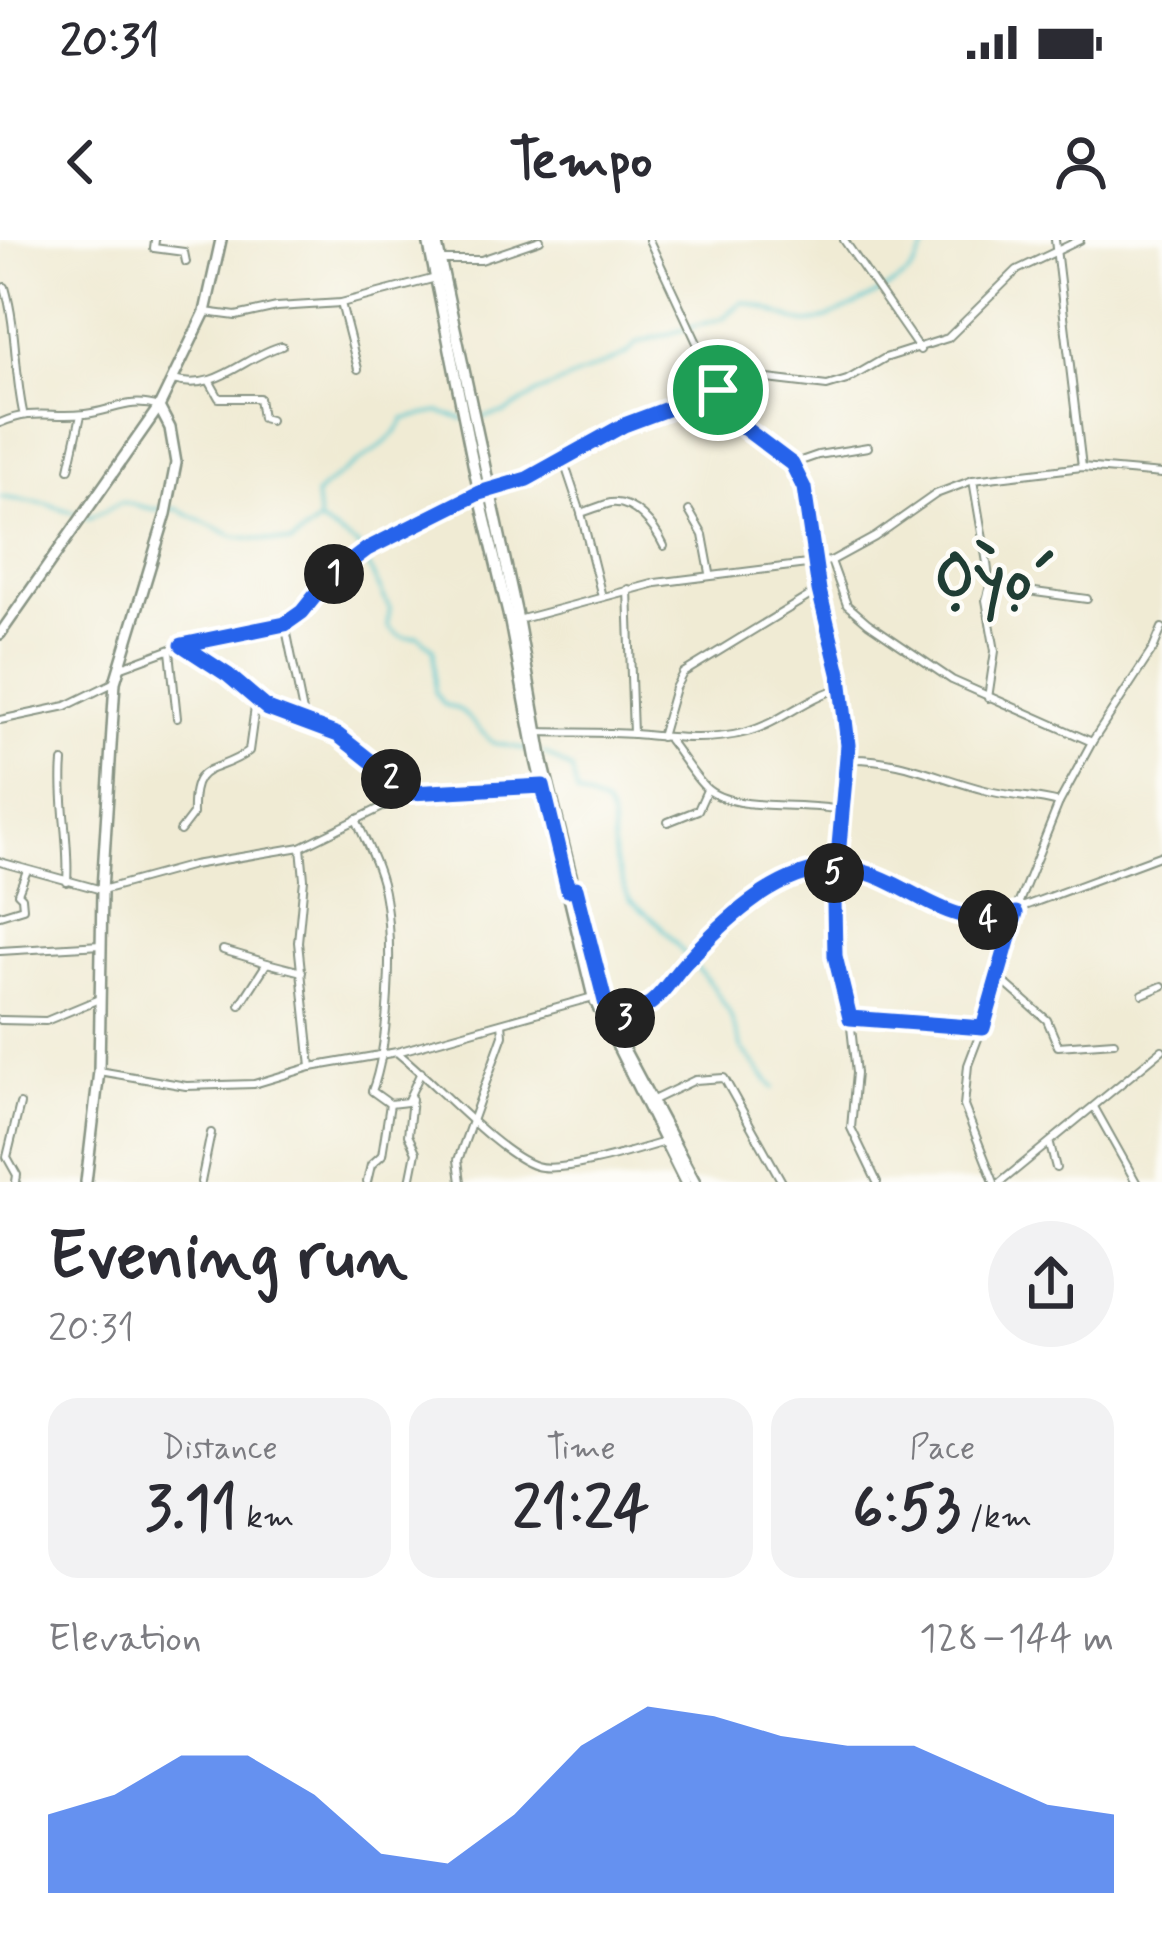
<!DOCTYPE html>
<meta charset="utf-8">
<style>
body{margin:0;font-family:Mynerve,sans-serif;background:#f2f2f3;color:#2b2b33;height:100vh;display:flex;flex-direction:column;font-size:45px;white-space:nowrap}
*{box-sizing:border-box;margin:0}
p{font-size:39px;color:#7c7c81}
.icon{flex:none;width:66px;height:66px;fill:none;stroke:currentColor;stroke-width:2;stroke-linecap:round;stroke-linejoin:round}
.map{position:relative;height:942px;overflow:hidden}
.details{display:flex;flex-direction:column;background:#fff;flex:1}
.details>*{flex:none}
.pin{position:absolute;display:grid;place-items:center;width:102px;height:102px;color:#fff;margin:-51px;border:6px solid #fff;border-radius:50%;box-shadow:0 3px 12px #0007}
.km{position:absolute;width:60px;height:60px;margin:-30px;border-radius:50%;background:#222;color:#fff;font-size:33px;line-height:60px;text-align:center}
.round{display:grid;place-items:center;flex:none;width:126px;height:126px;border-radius:63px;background:#f2f2f3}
.summary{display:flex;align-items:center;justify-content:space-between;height:204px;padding:0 48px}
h1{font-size:66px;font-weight:700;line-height:90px}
.stats{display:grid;grid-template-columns:repeat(3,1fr);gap:18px;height:204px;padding:12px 48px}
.stats div{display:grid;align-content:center;border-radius:30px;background:#f2f2f3;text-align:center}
.stats b{font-size:60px;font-weight:700}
.stats small{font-size:33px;font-weight:400}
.stats p{font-size:33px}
.chart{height:336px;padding:24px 48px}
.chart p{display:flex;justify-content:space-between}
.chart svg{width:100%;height:216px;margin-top:12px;fill:#2563eb;opacity:.7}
.status{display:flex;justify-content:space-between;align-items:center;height:84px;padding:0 60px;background:#fff;direction:ltr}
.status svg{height:33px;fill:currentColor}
header{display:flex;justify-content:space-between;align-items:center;height:156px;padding:0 48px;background:#fff;font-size:54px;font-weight:700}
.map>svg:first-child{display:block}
</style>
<div class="status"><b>20:31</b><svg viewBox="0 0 49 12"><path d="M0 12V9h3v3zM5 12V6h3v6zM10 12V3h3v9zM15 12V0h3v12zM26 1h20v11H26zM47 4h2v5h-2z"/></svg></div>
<header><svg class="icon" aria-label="back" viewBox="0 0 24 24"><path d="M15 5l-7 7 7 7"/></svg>Tempo<svg class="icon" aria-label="person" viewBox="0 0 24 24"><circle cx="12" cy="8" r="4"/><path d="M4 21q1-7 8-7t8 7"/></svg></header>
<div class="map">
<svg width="1162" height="942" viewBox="0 0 1162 942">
<rect width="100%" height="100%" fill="#fdfcf7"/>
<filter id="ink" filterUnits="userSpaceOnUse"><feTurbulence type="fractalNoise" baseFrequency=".00833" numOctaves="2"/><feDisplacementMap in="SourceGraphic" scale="24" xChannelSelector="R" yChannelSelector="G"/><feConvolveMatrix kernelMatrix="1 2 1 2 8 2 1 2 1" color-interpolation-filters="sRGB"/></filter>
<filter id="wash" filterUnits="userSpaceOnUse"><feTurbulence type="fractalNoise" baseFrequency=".004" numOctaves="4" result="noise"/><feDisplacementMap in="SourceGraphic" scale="48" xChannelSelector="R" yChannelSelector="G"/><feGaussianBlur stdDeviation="2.7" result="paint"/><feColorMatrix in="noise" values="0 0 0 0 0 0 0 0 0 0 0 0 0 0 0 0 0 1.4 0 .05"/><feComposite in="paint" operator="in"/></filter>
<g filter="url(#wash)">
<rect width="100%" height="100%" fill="#f0ebd4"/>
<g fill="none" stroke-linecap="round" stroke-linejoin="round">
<!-- stream -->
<g stroke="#59c6ce" stroke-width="3">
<path d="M479,178L505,173L538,153L627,114L637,103L723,78L742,62C764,64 782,78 804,83C818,87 900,44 911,32C919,23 923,10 930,0"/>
<path d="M0,257L48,264L89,278L121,262L153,269H178L233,296L291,303L319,282L316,255C338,230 396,205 404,179L439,172L463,179"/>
<path d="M319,282L358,306L390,369L387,385C396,396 405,400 418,396L434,409L435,452L443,464L460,470L493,503L529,510"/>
<path d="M544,513L572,530L577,554L605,566L611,578L615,623L629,659L659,684L714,748L729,772L742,809L774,848"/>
</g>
</g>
</g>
<g filter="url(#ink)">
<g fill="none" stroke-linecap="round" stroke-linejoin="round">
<defs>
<g id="minor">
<path d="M155,0L154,8L184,12L186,22"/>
<path d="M649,0L726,165L752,195L792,224L804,248L819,350L840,437L848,505L834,661L835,716L850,778L856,833L851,888L877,942"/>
<path d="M844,0L920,110"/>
<path d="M1055,0L1082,227"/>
<path d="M441,20H481L540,0"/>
<path d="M5,47C17,89 14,130 23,172"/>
<path d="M341,63L358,129"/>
<path d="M205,72L236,76L277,67L341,63L436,38"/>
<path d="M173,140C218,153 243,116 282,106"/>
<path d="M210,142L219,158H259L262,178L270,180"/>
<path d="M0,183C34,168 50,178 85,174C114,171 129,157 159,167"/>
<path d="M563,219L581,273L602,357"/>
<path d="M792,224L818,215L868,207"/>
<path d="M69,229L81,175"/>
<path d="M973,240L987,323L990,346L986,360L995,411L988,458"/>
<path d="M491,250L527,239L624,185L751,137L827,146L847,140L885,118L948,98L1017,30L1080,0"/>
<path d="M689,271L703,295L710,333"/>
<path d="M581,273C591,270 602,265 611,263C634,260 655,287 664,306"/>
<path d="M831,321L847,365L868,383L952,440L1092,502"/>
<path d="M990,346L1087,359"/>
<path d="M628,349L633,494"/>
<path d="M518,380L656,343L831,321L875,297L936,254L973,240L1082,227L1162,234"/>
<path d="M285,384L305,482"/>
<path d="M185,407L268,469L338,495L411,553"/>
<path d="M170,411L177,478"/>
<path d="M122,427L182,405L285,384L302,372L330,337L350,320L479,253"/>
<path d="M0,480L66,466L115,442"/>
<path d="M539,492C570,493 602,492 634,494C672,497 709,502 747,492C780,483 807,457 841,448"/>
<path d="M661,497L675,448L683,433L819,350"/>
<path d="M669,500C681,515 692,534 705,547C731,573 804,561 839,570"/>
<path d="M848,519C901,518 935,537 985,550C1009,557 1035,556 1059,563"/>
<path d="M63,522C59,562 70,601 67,642"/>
<path d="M356,579C367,605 381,630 385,658C393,705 389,808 372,851L390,864"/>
<path d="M668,582L698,570L707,550"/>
<path d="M180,591L193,574C191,518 216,536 249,511L256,460"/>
<path d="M301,607L304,639L298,702L311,827"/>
<path d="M0,622L102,650L193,625L301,607L411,553L543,546"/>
<path d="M0,675L23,668L22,657L18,653L26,633"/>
<path d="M223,710L267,723"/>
<path d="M0,711L101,705"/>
<path d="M999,738L1047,780L1058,806L1114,802"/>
<path d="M1143,754L1162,746"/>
<path d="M240,765L267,723L302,732"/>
<path d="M850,778L983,788"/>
<path d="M0,780L46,781L99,759"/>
<path d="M611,785L648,765L727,682L769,649L797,635L835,628L874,634L949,673L987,680L1162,615"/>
<path d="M399,814C433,841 498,914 536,926C562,934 637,910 664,902"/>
<path d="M99,831L186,846L254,844L311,827L397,812L593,757"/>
<path d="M651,861L695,840L724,838L782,942"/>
<path d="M1094,867L1136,942"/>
<path d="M1050,905L1056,928"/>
<path d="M16,942L17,935L7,917L20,864"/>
<path d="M201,942L211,893"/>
<path d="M367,942L371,925L382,915L390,864L407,862L421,832"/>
<path d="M410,942L416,912L408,895L412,859"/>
<path d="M461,942L458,920L503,795L502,783"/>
<path d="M994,942L964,866L968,825L995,754L1015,672L1059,563L1092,502L1153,409L1162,388"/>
<path d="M1001,942L1162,810"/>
</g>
<g id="secondary">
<path d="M428,0L479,253L510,382L536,520L593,757L685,942"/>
<path d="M436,0L518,380L543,522L601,756L611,785L695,942"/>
<path d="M0,394L159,167L205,72L221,0"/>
<path d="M86,942L99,831L102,650L115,442L166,274L176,223L170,188L159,167"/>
</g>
</defs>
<!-- minor casing -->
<use href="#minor" stroke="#889484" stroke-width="10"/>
<!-- secondary casing -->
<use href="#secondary" stroke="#889484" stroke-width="14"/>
<!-- minor -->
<use href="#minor" stroke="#fff" stroke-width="6"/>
<!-- secondary -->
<use href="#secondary" stroke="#fff" stroke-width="9"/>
</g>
</g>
<g fill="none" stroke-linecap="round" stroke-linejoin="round" filter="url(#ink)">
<defs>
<path id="route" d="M718,150L624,185L527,239L479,253L367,309L330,337L302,372L285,384L182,405L228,435L268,469L338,495L411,553L543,546L568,650L576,648L611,785C625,778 640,772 652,762C666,750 675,733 688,720C723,682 771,636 824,629C899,619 937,699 1016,673L983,788L850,778L835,716L834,662L848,505L840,437L819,350L804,248L792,224L739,184L718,150"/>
</defs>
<!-- route casing -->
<use href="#route" stroke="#fff" stroke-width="24"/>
<!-- route -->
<use href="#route" stroke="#2563eb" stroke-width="15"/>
</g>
<g text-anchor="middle" stroke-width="9" stroke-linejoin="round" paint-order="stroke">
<!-- town labels -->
<g font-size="66" font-weight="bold" fill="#1f3d34" stroke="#fdfcf7">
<text x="983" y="359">Ọ̀yọ́</text>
</g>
</g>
</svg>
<div class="pin" style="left:718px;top:150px;background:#1e9e55"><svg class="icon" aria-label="arrive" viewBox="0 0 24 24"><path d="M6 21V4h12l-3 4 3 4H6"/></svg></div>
<b class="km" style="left:334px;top:334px">1</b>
<b class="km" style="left:391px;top:539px">2</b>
<b class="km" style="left:625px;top:778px">3</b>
<b class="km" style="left:988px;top:680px">4</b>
<b class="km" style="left:834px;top:633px">5</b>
</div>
<section class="details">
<div class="summary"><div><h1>Evening run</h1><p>20:31</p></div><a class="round"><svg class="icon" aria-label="share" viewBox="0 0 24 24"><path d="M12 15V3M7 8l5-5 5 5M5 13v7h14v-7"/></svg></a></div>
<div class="stats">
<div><p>Distance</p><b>3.11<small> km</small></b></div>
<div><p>Time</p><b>21:24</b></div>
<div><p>Pace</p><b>6:53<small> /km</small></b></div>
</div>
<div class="chart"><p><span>Elevation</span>128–144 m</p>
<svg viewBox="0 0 160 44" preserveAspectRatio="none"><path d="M0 44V28L10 24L20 16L30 16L40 24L50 36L60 38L70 28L80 14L90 6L100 8L110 12L120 14L130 14L140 20L150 26L160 28V44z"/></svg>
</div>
</section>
